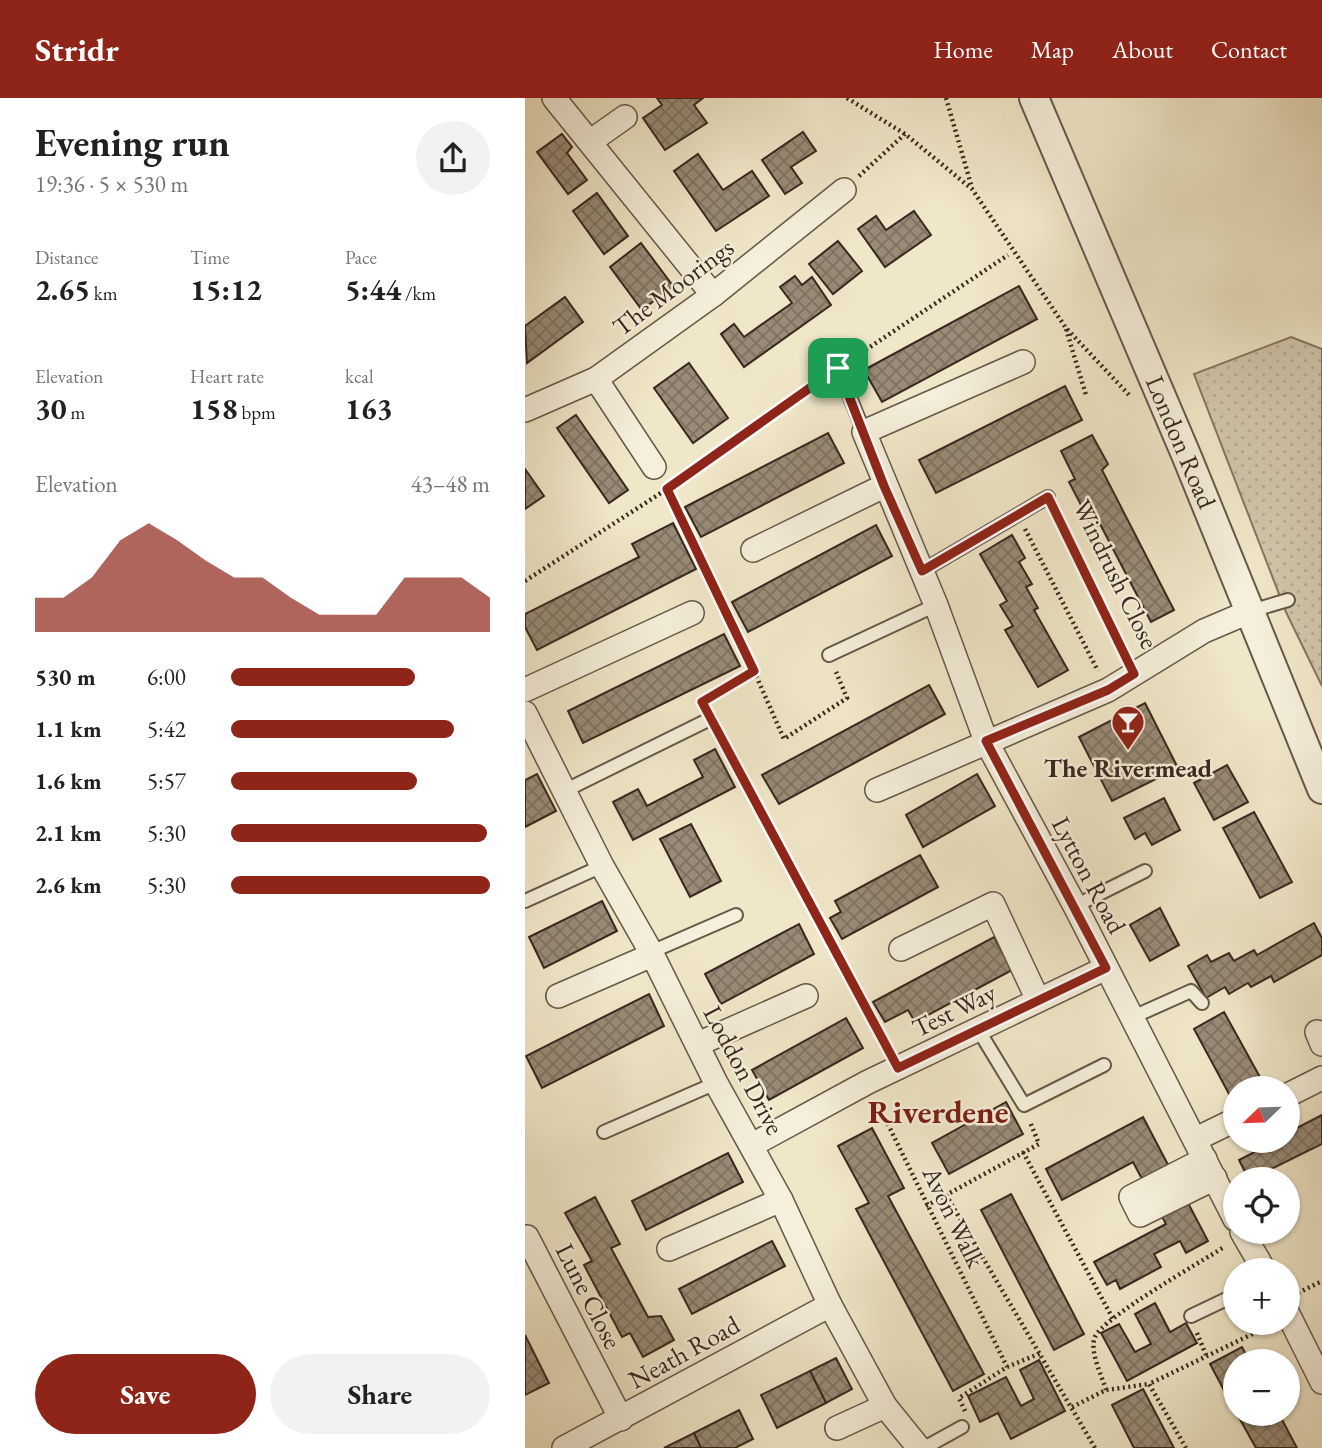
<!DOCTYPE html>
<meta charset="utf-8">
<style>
body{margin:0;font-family:"EB Garamond",serif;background:#f2f2f2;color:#202124;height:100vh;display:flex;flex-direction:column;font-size:26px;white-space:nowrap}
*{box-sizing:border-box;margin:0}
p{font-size:23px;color:#757577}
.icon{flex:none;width:38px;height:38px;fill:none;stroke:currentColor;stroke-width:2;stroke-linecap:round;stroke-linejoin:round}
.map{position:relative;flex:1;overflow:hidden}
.drawer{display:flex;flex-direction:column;background:#fff;width:525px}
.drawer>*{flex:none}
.needle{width:46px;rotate:247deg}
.tools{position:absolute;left:698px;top:978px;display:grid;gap:14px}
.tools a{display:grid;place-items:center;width:77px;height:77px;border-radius:50%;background:#fff;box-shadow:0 2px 5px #0004;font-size:35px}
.pin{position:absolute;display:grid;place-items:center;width:60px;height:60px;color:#fff;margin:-30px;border-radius:14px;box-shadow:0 4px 10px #0006}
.round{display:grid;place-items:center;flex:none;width:74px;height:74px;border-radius:37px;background:#f2f2f2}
.overview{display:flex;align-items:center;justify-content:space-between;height:119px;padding:0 35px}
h1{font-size:38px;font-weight:700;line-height:52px}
.stats{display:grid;grid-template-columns:repeat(3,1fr);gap:10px;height:119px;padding:7px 35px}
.stats div{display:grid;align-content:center}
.stats b{font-size:30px;font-weight:700}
.stats small{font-size:19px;font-weight:400}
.stats p{font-size:19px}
.chart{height:196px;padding:14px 35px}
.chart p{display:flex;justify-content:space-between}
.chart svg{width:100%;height:126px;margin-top:7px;fill:#8f2418;opacity:.7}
.cta{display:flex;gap:14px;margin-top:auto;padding:14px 35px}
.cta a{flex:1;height:80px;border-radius:42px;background:#8f2418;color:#fff;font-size:28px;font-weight:700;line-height:80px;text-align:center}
.cta a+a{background:#f2f2f2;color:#202124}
ul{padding:0 35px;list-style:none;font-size:23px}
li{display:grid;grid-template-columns:112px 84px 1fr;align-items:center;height:52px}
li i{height:18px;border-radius:9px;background:#8f2418}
header{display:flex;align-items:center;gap:42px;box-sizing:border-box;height:98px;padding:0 35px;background:#8f2418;color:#fff}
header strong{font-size:33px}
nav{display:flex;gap:38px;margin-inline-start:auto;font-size:24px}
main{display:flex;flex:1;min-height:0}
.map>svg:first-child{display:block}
</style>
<header>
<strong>Stridr</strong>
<nav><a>Home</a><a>Map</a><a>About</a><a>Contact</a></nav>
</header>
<main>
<section class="drawer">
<div class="overview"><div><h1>Evening run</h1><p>19:36 · 5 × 530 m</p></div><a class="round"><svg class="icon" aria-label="share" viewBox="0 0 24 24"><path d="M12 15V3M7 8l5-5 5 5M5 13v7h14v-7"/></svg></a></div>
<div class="stats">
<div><p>Distance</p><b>2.65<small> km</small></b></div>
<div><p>Time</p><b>15:12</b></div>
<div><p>Pace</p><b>5:44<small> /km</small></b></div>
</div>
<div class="stats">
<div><p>Elevation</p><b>30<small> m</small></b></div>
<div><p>Heart rate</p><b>158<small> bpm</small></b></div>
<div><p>kcal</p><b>163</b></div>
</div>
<div class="chart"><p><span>Elevation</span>43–48 m</p>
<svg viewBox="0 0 160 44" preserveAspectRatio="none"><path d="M0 44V32L10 32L20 25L30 12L40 6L50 12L60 19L70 25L80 25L90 32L100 38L110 38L120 38L130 25L140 25L150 25L160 32V44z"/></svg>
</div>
<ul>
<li><b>530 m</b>6:00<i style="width:71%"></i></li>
<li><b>1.1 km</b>5:42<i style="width:86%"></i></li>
<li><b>1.6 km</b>5:57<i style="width:72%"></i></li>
<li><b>2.1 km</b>5:30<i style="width:99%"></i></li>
<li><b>2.6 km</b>5:30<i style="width:100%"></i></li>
</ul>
<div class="cta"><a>Save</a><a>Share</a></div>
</section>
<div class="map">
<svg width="797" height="1350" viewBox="0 0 797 1350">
<defs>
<pattern id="park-dots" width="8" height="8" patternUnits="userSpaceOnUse" patternTransform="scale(1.75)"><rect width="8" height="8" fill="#d1c6ab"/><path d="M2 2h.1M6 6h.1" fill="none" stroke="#b4aa93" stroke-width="1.8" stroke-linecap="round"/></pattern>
<pattern id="building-cross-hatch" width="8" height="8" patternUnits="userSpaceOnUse" patternTransform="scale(1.75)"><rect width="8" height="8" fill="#988b77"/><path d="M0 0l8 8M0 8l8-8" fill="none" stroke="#7d7261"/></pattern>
</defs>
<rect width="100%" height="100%" fill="#f0e7c8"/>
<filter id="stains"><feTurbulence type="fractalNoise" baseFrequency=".00286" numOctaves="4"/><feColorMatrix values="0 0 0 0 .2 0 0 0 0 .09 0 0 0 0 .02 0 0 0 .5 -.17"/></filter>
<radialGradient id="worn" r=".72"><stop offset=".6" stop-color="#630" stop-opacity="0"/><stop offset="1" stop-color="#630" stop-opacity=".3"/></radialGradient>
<!-- park -->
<path fill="url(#park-dots)" stroke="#847665" stroke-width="2" d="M766,239L797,251V588L761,514L669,276Z"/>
<!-- building -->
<g fill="url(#building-cross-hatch)" stroke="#38271f" stroke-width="2">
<path d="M132,0H178L169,7L182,25L140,52L118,20L137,7Z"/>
<path d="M278,34L291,53L266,69L277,85L260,96L237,62Z"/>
<path d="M37,36L47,49L42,55L62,82L43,96L12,54Z"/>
<path d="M173,56L198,92L227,73L244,98L191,133L149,73Z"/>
<path d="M72,95L103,138L79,156L48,113Z"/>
<path d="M389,113L406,137L360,169L333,131L351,118L361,132Z"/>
<path d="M313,143L337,173L308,196L284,166Z"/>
<path d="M116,145L148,188L117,212L85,169Z"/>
<path d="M270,178L277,187L287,179L306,207L219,269L196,236L209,226L219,239L267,205L255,189Z"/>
<path d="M494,188L512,221L357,304L339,272Z"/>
<path d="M40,199L58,224L2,265L0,228Z"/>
<path d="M164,265L203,320L168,345L129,290Z"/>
<path d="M540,288L557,322L411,395L394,362Z"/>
<path d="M51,317L103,392L84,405L32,330Z"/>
<path d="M303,335L319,365L176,439L160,409Z"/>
<path d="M567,337L583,366L577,372L649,512L626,524L575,426L568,430L544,384L550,381L536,353Z"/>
<path d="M0,371L19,398L0,411Z"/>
<path d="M148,425L171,471L12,552L0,529V516L114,459L107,446Z"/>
<path d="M351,427L367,458L223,534L207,504Z"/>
<path d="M487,437L500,460L494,464L507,486L501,489L513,510L509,512L543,572L513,589L480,532L488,528L475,507L482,503L455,456Z"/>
<path d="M199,536L215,568L58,645L43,613Z"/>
<path d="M404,587L420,616L254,706L237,677Z"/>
<path d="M620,605L653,670L587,703L554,639Z"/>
<path d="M190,651L210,689L108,742L88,704L113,691L122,708L178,679L169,662Z"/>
<path d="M702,667L723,704L689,722L669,685Z"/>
<path d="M12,676L31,713L0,729V682Z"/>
<path d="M452,676L470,708L398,749L381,717Z"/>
<path d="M639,700L655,732L627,747L620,735L610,741L599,720Z"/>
<path d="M729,714L767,784L735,800L698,730Z"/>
<path d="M166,726L196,783L165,799L135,741Z"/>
<path d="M395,757L413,789L317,841L305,820L316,814L310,803Z"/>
<path d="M77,803L92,833L19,870L4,839Z"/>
<path d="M635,810L654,847L625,863L605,827Z"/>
<path d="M789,825L797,840V857L749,884L746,878L726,889L723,885L704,896L700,889L681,900L663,868L682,857L686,864L704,855L709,863L729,852L732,857Z"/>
<path d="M274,826L289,856L196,906L180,876Z"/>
<path d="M469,839L487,872L390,924L383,912L360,924L348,904Z"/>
<path d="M124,896L139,928L17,990L1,958Z"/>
<path d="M699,914L741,990H710V1007L669,931Z"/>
<path d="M321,920L338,950L244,1002L227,972Z"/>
<path d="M481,1004L498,1036L424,1076L407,1045Z"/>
<path d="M797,1017V1046L724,1082L714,1062L751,1043H763V1027L769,1024L772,1030Z"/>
<path d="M618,1019L683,1143L661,1155L655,1143L629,1156L636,1169L595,1191L591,1182L582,1187L569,1164L641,1126L608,1064L537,1102L521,1071Z"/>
<path d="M347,1030L379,1090L363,1098L459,1276L428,1293L331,1111L344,1105L313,1048Z"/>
<path d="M203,1055L218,1084L121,1132L107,1103Z"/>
<path d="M486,1096L559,1236L529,1252L456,1112Z"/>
<path d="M70,1099L95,1146L86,1150L123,1219L136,1218L149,1242L118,1259L105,1235L97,1239L59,1167L67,1163L40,1115Z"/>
<path d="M247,1143L260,1168L167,1216L154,1191Z"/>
<path d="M630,1205L645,1234L661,1225L672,1245L602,1283L576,1235L594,1226L610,1254L626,1246L610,1216Z"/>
<path d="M0,1237L24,1285L0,1297Z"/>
<path d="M717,1249L725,1264H710V1313L685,1266Z"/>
<path d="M311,1260L327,1291L301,1305L285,1273Z"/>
<path d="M514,1262L540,1313L486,1341L473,1315L455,1324L443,1298L481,1279L496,1308L509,1301L495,1272Z"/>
<path d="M285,1273L301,1305L252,1330L236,1297Z"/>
<path d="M618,1291L649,1350H609L587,1307Z"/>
<path d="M214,1312L228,1341L210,1350H176L169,1335Z"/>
<path d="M712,1316H754L772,1350H731Z"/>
<path d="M169,1335L176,1350H139Z"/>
</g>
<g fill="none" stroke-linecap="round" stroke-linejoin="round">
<defs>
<g id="service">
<path d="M313,270L339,334"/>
<path d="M397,473L523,399"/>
<path d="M726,513L763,502"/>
<path d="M304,557L411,507"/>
<path d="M39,693L185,621"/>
<path d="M0,803L77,768"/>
<path d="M550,808L620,773"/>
<path d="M126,854L211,817"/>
<path d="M608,919L666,893L677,905"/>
<path d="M454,933L499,1007L579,967"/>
<path d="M79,1034L191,985"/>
<path d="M666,1218L710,1197"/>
<path d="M399,1350L437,1329"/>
</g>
<g id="minor">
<path d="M29,0L188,197"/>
<path d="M66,43L100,19"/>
<path d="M498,264L339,334L411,507L461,643L550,808L710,1121"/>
<path d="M71,281L129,369"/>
<path d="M0,312L71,281L188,197L319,92"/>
<path d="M228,452L359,388"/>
<path d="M0,592L167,515"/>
<path d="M0,615L77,768L126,854L191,985L256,1102L305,1207L360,1308L394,1350"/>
<path d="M352,692L583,592L679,533L726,513"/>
<path d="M376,851L468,806L513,902"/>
<path d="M33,898L127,857"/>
<path d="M792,934L797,946"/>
<path d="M173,946L281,898"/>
<path d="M763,997L797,980"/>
<path d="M671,1041L710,1022"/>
<path d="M227,1047L343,984L581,870"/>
<path d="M680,1061L606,1099L615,1117L690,1080"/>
<path d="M717,1134L739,1172"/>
<path d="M2,1139L96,1321"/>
<path d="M144,1151L256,1102"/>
<path d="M763,1216L797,1284"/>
<path d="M312,1330L360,1308"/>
<path d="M39,1350L305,1207"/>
</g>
<path id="tertiary" d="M509,0L662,359L797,691"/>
</defs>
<!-- service casing -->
<use href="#service" stroke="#665749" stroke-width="16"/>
<!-- minor casing -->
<use href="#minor" stroke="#665749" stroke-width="26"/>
<!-- tertiary casing -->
<use href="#tertiary" stroke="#665749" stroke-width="32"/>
<!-- path -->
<g stroke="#38271f" stroke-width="4.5" stroke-dasharray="2 3.5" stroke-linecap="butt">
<path d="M322,0L380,36L447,91L541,230L605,298"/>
<path d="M421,0L447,90"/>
<path d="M334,78L380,36"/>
<path d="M541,231L561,297"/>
<path d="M327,261L483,157"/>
<path d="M149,386L299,280"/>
<path d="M140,388L229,573L181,601"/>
<path d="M530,413L600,557"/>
<path d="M500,431L573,573"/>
<path d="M0,483L139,393"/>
<path d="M229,573L259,641L322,600L311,574"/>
<path d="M193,635L363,951"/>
<path d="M353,1006L482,1269"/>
<path d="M498,1054L588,1221"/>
<path d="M421,1097L570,1350"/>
<path d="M401,1108L514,1046L505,1024"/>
<path d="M773,1195L797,1183"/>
<path d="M672,1235L681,1257"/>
<path d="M581,1292C577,1278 564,1253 570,1239C577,1220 676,1164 699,1149"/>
<path d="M547,1309L581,1292L624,1286"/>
<path d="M440,1313L434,1300L482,1269L516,1255"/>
<path d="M661,1350L624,1286L744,1228"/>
</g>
<!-- service -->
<use href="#service" stroke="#f5efdb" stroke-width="12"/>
<!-- minor -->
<use href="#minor" stroke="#f5efdb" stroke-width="23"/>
<!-- tertiary -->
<use href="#tertiary" stroke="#f5efdb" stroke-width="28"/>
</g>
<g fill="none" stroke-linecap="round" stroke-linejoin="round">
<defs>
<path id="route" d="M313,270L359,388L397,473L523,399L609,576L583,592L461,643L581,870L373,970L177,604L229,573L142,391Z"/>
</defs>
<!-- route casing -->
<use href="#route" stroke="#fff" stroke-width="14"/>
<!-- route -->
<use href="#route" stroke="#8f2418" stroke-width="9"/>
</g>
<!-- icons -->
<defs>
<symbol id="bar-pin" viewBox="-11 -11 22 30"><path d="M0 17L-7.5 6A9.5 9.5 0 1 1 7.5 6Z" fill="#8f2418" stroke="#f5efdb"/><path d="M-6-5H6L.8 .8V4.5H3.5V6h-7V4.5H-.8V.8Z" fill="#fff"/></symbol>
</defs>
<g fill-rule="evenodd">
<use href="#bar-pin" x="584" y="605" width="38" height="52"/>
</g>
<g text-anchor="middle" stroke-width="5" stroke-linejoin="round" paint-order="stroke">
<!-- street labels -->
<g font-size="26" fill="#38271f" stroke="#f5efdb">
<text transform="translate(148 189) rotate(-37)" y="9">The Moorings</text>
<text transform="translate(656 344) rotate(67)" y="9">London Road</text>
<text transform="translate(591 476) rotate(64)" y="9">Windrush Close</text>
<text transform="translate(564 777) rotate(62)" y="9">Lytton Road</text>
<text transform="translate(429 912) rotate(-26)" y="9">Test Way</text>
<text transform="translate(219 972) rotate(62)" y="9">Loddon Drive</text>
<text transform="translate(429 1119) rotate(64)" y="9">Avon Walk</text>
<text transform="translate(64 1198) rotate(63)" y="9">Lune Close</text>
<text transform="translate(159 1254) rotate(-29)" y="9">Neath Road</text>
</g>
<!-- poi labels -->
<g font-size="26" font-weight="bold" fill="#38271f" stroke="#f5efdb">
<text x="603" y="679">The Rivermead</text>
</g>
<!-- district labels -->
<g font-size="33" font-weight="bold" fill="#7a1f14" stroke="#f5efdb">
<text x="413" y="1025">Riverdene</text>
</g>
</g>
<rect width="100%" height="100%" filter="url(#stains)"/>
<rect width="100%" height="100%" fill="url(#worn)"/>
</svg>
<div class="tools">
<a><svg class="needle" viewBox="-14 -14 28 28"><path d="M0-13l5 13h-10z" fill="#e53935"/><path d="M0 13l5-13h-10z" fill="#757577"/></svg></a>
<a><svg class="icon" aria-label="locate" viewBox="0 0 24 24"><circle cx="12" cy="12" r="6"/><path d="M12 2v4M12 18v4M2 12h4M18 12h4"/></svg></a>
<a>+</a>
<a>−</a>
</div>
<div class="pin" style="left:313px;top:270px;background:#1e9e55"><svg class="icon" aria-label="arrive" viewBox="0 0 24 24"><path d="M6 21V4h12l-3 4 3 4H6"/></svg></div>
</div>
</main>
